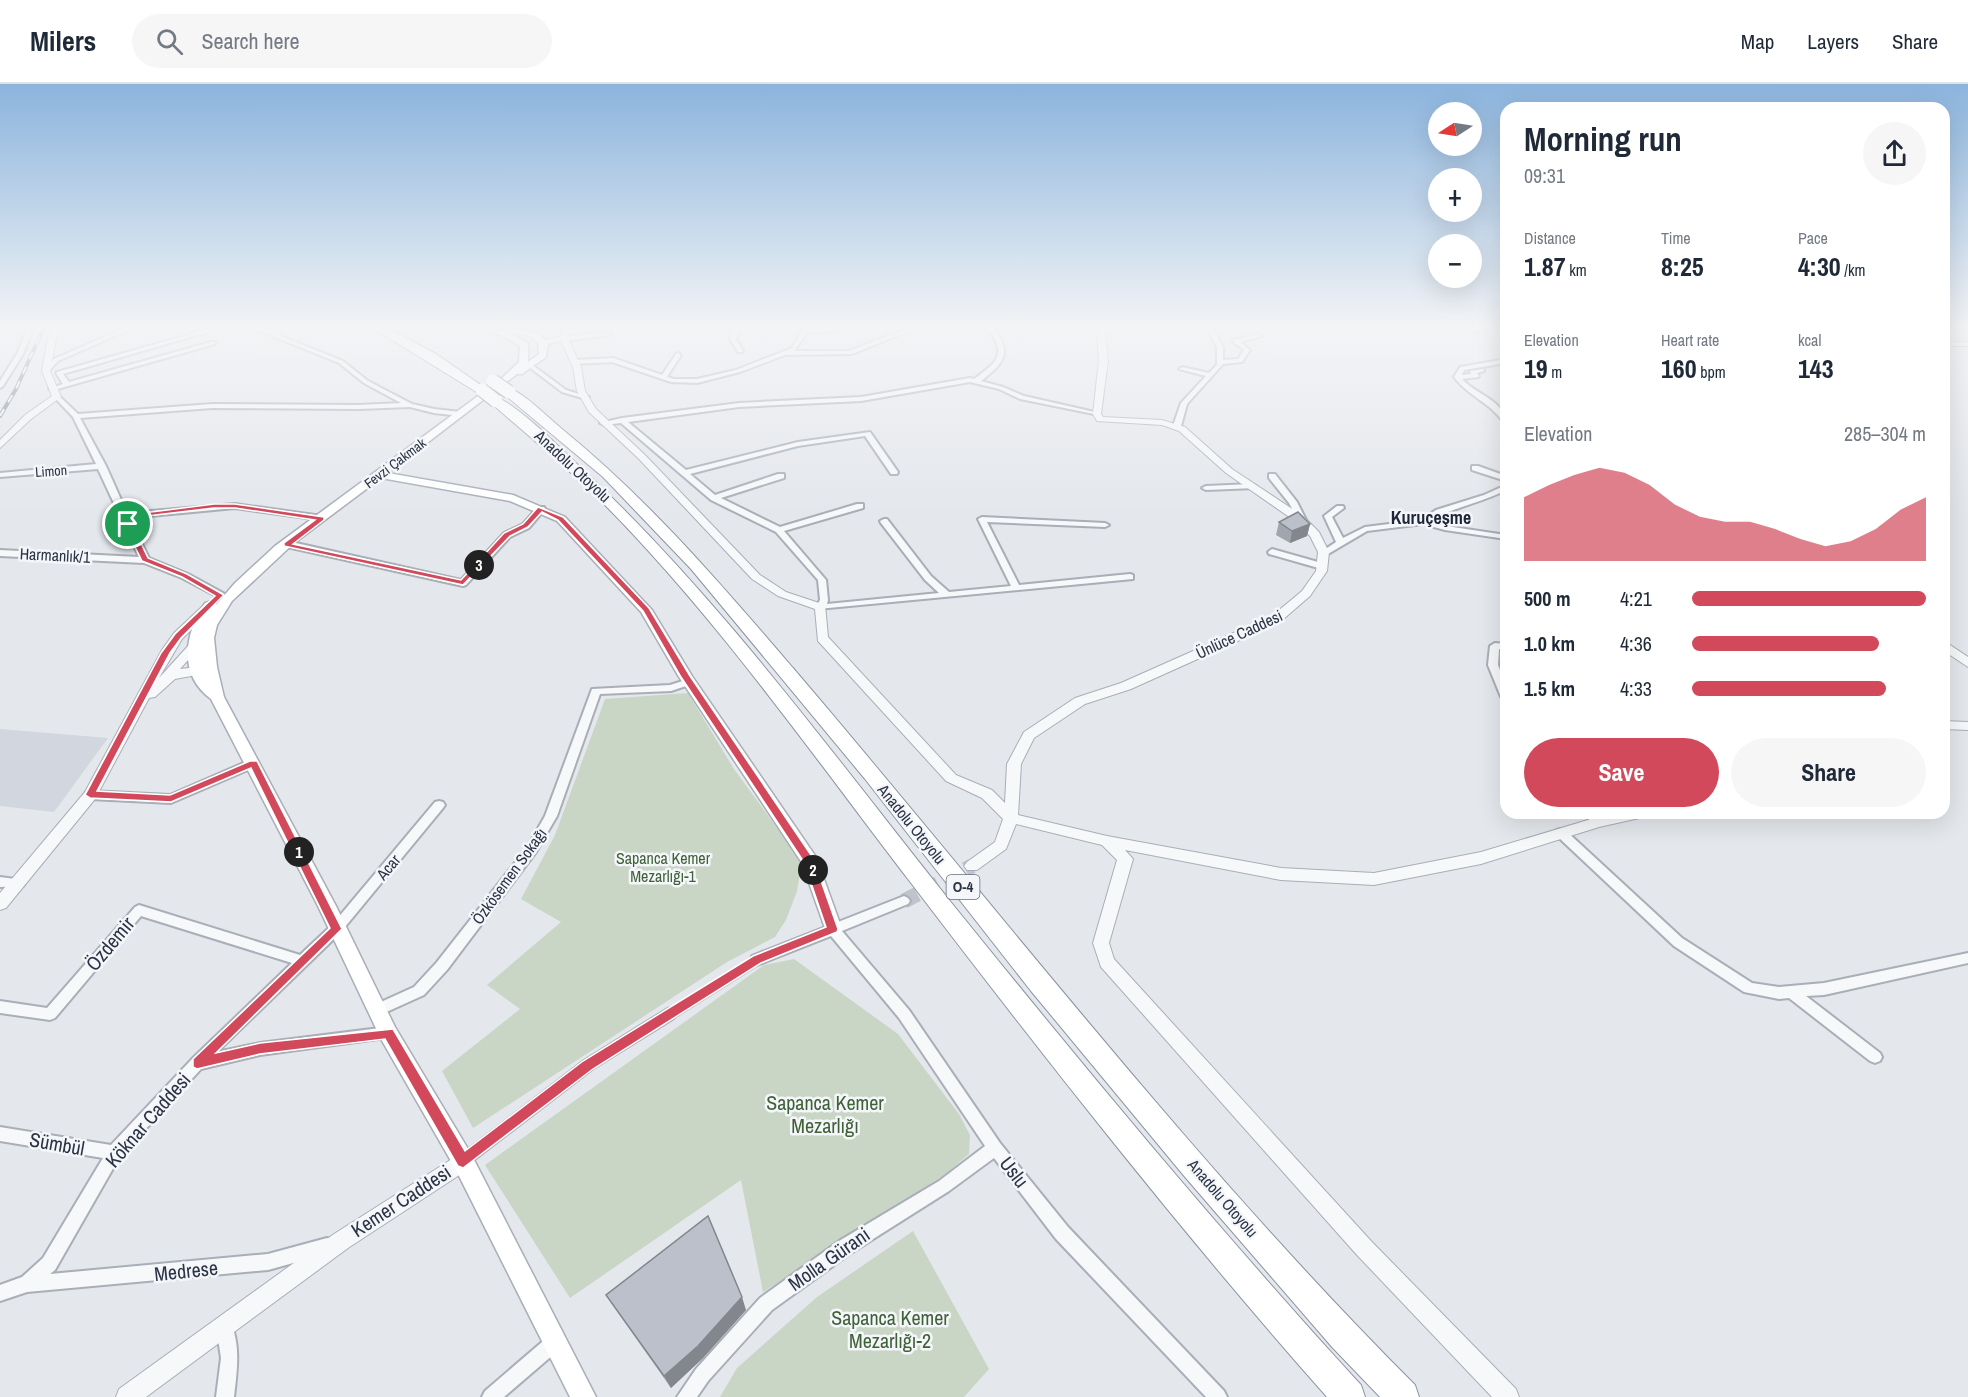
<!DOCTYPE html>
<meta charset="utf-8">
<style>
body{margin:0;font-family:"Archivo Narrow",sans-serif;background:#f6f6f7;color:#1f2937;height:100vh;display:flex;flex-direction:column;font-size:22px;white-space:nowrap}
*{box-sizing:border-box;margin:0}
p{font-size:20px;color:#747a83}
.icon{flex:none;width:33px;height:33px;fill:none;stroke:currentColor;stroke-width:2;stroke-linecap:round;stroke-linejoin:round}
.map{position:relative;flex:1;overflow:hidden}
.details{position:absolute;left:1500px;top:18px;width:450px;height:717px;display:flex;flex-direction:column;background:#fff;border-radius:18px;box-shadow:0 6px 24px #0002}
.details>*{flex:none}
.needle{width:39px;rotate:258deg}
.controls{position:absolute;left:1428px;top:18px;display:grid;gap:12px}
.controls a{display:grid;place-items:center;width:54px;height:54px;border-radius:50%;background:#fff;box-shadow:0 6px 24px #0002;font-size:30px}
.pin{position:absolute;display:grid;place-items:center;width:51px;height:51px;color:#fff;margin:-26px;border:3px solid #fff;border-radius:50%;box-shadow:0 2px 6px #0007}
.km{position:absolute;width:30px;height:30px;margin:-15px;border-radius:50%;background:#222;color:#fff;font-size:16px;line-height:30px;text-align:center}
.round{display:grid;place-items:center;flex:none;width:63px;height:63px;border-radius:32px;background:#f6f6f7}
.overview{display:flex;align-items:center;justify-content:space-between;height:102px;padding:0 24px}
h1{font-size:33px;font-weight:700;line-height:45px}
.figures{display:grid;grid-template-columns:repeat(3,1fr);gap:9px;height:102px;padding:6px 24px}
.figures div{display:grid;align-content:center}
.figures b{font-size:26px;font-weight:700}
.figures small{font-size:16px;font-weight:400}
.figures p{font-size:16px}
.chart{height:168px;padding:12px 24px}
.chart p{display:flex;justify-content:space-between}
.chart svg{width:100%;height:108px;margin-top:6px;fill:#d1495b;opacity:.7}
.action{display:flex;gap:12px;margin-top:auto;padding:12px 24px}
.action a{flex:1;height:69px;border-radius:36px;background:#d1495b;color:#fff;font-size:24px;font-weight:700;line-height:69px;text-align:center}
.action a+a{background:#f6f6f7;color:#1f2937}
ul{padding:0 24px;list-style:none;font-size:20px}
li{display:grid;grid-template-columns:96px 72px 1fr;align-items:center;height:45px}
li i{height:15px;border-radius:8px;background:#d1495b}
header{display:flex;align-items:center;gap:36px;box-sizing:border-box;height:84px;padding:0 30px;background:#fff;border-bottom:2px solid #e0e1e3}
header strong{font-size:28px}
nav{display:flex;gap:33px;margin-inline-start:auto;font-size:21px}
.search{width:420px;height:54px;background:#f6f6f7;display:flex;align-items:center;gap:15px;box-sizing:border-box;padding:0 21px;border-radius:33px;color:#747a83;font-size:22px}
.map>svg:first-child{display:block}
</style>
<header>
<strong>Milers</strong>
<div class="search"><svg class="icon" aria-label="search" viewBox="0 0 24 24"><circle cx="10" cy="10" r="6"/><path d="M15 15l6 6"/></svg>Search here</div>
<nav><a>Map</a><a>Layers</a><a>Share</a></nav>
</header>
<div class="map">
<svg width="1968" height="1313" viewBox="0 0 1968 1313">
<rect width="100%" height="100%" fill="#e4e7ec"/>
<!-- built -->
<path fill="#d2d6de" d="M0,645L108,654L54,728L0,722Z"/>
<!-- green -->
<g fill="#c9d6c5">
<path d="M688,609L734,685L802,778L797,807L786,836L775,853L727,878L473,1044L442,987L520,925L487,901L561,838L521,815L555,751L605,615Z"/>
<path d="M794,875L898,950L959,1030L970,1051L969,1070L947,1089L763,1208L741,1096L570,1214L485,1081L764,881Z"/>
<path d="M913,1147L989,1285L964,1313H720L737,1284L817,1213Z"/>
</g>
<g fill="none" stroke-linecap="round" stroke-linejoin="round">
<!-- tertiary-tunnel -->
<path stroke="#bfc3cb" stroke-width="15" stroke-dasharray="15 8" stroke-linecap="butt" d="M904,817L972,782"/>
<defs>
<path id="pedestrian-far1" d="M668,932L757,876"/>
<path id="pedestrian" d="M463,1077L588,981L670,930"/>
<g id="minor">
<path d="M28,243H34L23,270L3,302L0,304V297L17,270Z"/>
<path d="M127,243H135L58,277L48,288L43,287L54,275Z"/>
<path d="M216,243H225L63,290L69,298L211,258H215V260L54,306L49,305L63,300L56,289L57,288Z"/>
<path d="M250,243H258L343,277L368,297L412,320L434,325L461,328L464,330L461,332L434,329L410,323L359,325L212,324L80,334L106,382L127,429L235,420L322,432L326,434L322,436L235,424L129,434L149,474L188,490L223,509L224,511L220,514L182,494L144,479L0,472V466L139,473L98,385L0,393V389L96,380L73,333L55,314V312H59L78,330L212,320L359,321L401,319L364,299L339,279Z"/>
<path d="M733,243H739L736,255L743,267L742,268H738L730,255Z"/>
<path d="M767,243H773L774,245L769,246Z"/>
<path d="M804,243H810L809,245L860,243L857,245L807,249L794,267H849L911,243H919L852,270L785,271L740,288L697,299L671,298L612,278L575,280L572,278L575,276L613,274L662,291L676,270L678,269L681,271L667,293L674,295H697L736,286L792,264Z"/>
<path d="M987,243H993C1013,269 1004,279 981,297L1003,303L1024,312L1099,329V331L1020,315L999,305L970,298L861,317L739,323L628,338L686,386L798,358L870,348L898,388L897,390H891L865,352L798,362L690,390L715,411L778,390H784V394L721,414L780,443L857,420H863V424L784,447L826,496L828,516L827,520L939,509L925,496L881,439L880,437L884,435H887L931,492L949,508L1011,502L978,435L982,433L1105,439L1109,441L1105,443L987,438L1019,501L1130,490L1133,491V495L818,525L816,523L820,516L818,496L776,448L711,416L621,339L604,341L600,339L622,334L739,319L861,313L970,294L974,295C999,277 1007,270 987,243Z"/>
<path d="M1103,243H1126L1123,245L1100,247L1097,245Z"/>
<path d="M1206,243H1212L1223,263V276L1238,275L1244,266L1233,258V256L1259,250L1262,252L1240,258L1250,266L1242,278L1223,280L1187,320L1181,342L1174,344L1173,342L1181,319L1206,292L1179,285L1182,283L1209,289L1217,281V263Z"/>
<path d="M1481,243H1494L1473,248L1470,246Z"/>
<path d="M608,248L611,250L610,251L564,257L561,255L564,253Z"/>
<path d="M1506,275V279L1464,286L1462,291L1471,290L1470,287L1484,285V287L1477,289L1479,292L1478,293L1462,295C1475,310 1506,317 1506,340L1504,339C1491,319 1468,312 1454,293L1460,283Z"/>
<path d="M531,280L566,306L589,313L586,315L562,308L529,283V281Z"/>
<path d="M1472,382H1478L1506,392V397L1472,386Z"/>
<path d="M1269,390H1275L1297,418L1306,436L1305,438H1299L1289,419L1269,394Z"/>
<path d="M1252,400L1256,402L1255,404L1206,406L1202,404L1206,402Z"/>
<path d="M1506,401V406C1481,419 1453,423 1430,437L1446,442L1506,451V455L1445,446L1423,440L1367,447L1328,470L1325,471L1321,468L1336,458L1324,432L1337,422H1343L1344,424L1332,433L1343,454L1365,443L1421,436L1436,426L1484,411Z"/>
<path d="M538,423H544L545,425L529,444L510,453L466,501L463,502L287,463L283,460L287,457L461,496L504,449L523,440Z"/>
<path d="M1272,465L1325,480L1326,482L1322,485L1269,470L1268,468Z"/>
<path d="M1495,559L1506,560V566L1499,565L1498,581L1506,601V616L1501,613L1488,581L1490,562Z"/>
<path d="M689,595L694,598L692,600L671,607L600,610L557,732L536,768L447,886L424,911L382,930L377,932L372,930L370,926L372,922L414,903L437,878L528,762L545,732L592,605L670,601Z"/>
<path d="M253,675L258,679L257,682L171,719L90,715L86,714L84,711L86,708L90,707L170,711Z"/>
<path d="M439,717L443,718L445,721L443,724L340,849L217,968L260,959L388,943L393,945L395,949L393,953L260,971L201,985L119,1074L55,1186L50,1190L268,1170L327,1154L333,1156L335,1162L333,1168L268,1186L27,1208L0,1217V1201L22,1193L43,1174L103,1074L0,1057V1043L111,1061L192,975L292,879L141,832L55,934L50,936L0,929V917L47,924L135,823L139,821L300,871L332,841L435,718Z"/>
<path d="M1583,729H1596L1604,738L1602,741H1594Z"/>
<path d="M1561,745L1565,746L1682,854L1752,899L1779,903L1824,899L1968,869V879L1824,911L1806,912L1880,969L1882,973L1880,977L1875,979L1870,977L1789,914L1779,915L1744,908L1674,862L1557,752L1555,749L1557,746Z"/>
<path d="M0,793L23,796L25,799L23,802L0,803Z"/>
<path d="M904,812L908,814L910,817L908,820L842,847L909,926L1000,1059L1068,1143L1224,1307L1227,1313H1206L1056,1155L994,1074L949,1107L851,1169L772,1226L708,1297L697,1313H677L696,1285L760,1214L839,1157L939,1097L985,1062L899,934L831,852L757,881L752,880L751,876L752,872Z"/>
<path d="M224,1234L230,1236C241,1263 237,1286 234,1313H216L221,1274L216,1242L218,1236Z"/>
<path d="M555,1250L561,1252L563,1258L561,1264L504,1313H482L485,1307L549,1252Z"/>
</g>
<g id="tertiary">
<path d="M50,243H58L50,287L61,313L31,335L0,364V356L25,331L52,312L42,287Z"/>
<path d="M562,243H570L568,255L581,283L585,307L596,325L645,371L760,491L786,508L825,521L828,553L956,691L992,706L1005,719L1007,680L1024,648L1075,614L1121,599L1272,532L1302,507L1316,487L1318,468L1310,452L1295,437L1226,389L1179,347L1162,341L1097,337L1093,330L1099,276L1096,243H1104L1108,276L1101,330L1103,333L1162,336L1185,343L1232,385L1303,432L1319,448L1329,468L1327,487L1310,512L1280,538L1131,605L1085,620L1034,654L1021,680L1018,731L1107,752L1281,784L1374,789L1481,768L1598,733L1615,729H1646L1644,733L1599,743L1481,780L1374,801L1281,796L1125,766L1133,775L1109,859L1114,875L1371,1157L1516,1305L1519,1313H1492L1357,1171L1101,883L1093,859L1117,776L1102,761L1016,740L1006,765L977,786H967L964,782L967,778L995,758L1003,735L982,714L946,697L818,557L815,525L778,512L752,495L639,375L589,328L577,307L573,283L560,255Z"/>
<rect x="1944" y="258" width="24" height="4"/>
<path d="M211,517L217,520L182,555L159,594L197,552L201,551L207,555L180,585L198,583L204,587L202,590L175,595L155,613L149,614L95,715L6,824L0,826V809L85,708L162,566L174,549L207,518Z"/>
<path d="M1944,557L1968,573V583L1944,567Z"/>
<path d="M1944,637L1968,638V646L1944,645Z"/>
<path d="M463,1068L470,1070L473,1077L470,1084L348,1164L146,1313H116L119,1305L334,1150Z"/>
</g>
<path id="secondary" d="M476,243C497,243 510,249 528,259V278L539,270L538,259L532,253L502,246L501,243L538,249L545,256L564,252L568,255L548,260L546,273L522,290H517L388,389L513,411L565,433L652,526L692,592L816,773L842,845L839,850L833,852L827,850L802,779L679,593L641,528L557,437L510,417L381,394L293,460L232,517L217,541L214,554L217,583L224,613L336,822L395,943L471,1070L596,1313H570L455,1084L381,955L318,822L211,615C177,590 185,549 205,519L210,518L216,521L235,499L275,462L501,295L519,278L520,262L501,251Z"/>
<g id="motorway">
<path d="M371,243H385L436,270L488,306L486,309H478Z"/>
<path d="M509,304C528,312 546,332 562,345C649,416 720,499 793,584C998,824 1191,1077 1415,1301L1419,1313H1380L1332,1263L1185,1093L1031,907L865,695L691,485L603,393L505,311V305Z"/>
<path d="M496,313C519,322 558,362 577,380C718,511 831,668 950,817C1083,982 1218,1145 1361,1301L1365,1313H1327C1180,1147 1043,972 908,795C809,666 714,530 599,415C565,382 528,351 492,320L490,317Z"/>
</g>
</defs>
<!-- pedestrian-far1 casing -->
<use href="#pedestrian-far1" stroke="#a9aeb7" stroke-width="12"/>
<!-- pedestrian casing -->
<use href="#pedestrian" stroke="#a9aeb7" stroke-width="15"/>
<!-- minor casing -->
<use href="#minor" stroke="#a9aeb7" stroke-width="4"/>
<!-- tertiary casing -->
<use href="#tertiary" stroke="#a9aeb7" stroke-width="2"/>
<!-- secondary casing -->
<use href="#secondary" stroke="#a9aeb7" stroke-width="3"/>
<!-- motorway casing -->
<use href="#motorway" stroke="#8b94a3" stroke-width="2"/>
<!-- pedestrian-far1 -->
<use href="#pedestrian-far1" stroke="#f7f8fa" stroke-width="9"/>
<!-- pedestrian -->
<use href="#pedestrian" stroke="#f7f8fa" stroke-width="12"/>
<!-- minor -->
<use href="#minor" fill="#f7f8fa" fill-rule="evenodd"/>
<!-- tertiary -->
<use href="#tertiary" fill="#f7f8fa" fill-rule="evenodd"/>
<!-- secondary -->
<use href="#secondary" fill="#fff" fill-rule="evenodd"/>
<!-- motorway -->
<use href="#motorway" fill="#fff" fill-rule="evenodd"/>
<defs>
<path id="rail" d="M0,332L16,305L44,243"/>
</defs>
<!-- rail casing -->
<use href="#rail" stroke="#7d8696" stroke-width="4"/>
<!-- rail -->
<use href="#rail" stroke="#f4f6f9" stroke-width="2" stroke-dasharray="8" stroke-linecap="butt"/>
<defs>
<g id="motorway-bridge">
<path d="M493,297L509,308"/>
<path d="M482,306L496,317"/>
</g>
</defs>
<!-- motorway-bridge casing -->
<use href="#motorway-bridge" stroke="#8b94a3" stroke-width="15" stroke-linecap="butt"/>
<!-- motorway-bridge -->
<use href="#motorway-bridge" stroke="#fff" stroke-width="13"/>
</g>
<!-- wall -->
<g fill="#a1a5ae">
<path d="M1279,438L1310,440L1307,452L1290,459L1276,451Z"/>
<path d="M606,1211L746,1226L703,1274L671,1304L614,1223Z"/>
</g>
<!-- shaded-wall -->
<g fill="#83868d">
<path d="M1310,440L1307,452L1290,459L1292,447Z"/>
<path d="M742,1213L746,1226L703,1274L671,1304L664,1292Z"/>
</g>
<!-- building -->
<g fill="#bbc0ca" stroke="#83868d" stroke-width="1.5">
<path d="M1298,428L1310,440L1292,447L1279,438Z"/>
<path d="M708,1132L742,1213L698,1262L664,1292L606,1211Z"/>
</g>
<!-- sky -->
<linearGradient id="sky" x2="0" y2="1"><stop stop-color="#8bb4dd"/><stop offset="0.57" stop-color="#f3f4f6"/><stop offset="1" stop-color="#f3f4f6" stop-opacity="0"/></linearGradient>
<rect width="1968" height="427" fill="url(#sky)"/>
<!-- route -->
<path fill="#d1495b" stroke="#fff" stroke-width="1.5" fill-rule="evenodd" d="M214,420H235L324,433V436L293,460L461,496L504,449L523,440L538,423L563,433L649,524L690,592L813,774L838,845L837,848L761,879L593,985L463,1084L458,1082L385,955L260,970L197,985L193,983V975L330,844L251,684L171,718L90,714L85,711L161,569L175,550L215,512L182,493L142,477L120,432ZM214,424H235L315,436L284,459V462L463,501L510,452L528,443L542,428L558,436L643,527L681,593L804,778L826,843L753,872L583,977L465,1067L393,945L260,959L216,969L342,845L257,677H250L170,711L97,707L170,569L181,554L224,511L187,490L148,474L129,434Z"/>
<g text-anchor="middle" stroke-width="5" stroke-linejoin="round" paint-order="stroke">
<!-- far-street labels -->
<g font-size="14" fill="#2b3445" stroke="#f4f6f9">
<text transform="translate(395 379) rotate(-37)" y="5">Fevzi Çakmak</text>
<text transform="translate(51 387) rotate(-4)" y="5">Limon</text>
</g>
<!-- shield labels -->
<rect fill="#f4f6f9" stroke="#676e7b" stroke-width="1.5" x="946.5" y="791" width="33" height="24" rx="4.5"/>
<g font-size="15" font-weight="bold" fill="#2b3445">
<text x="963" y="808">O-4</text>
</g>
<!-- street labels -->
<g font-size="16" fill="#2b3445" stroke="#f4f6f9">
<text transform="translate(573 382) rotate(43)" y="6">Anadolu Otoyolu</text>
<text transform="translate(55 471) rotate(3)" y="6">Harmanlık/1</text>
<text transform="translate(1239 550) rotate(-25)" y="6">Ünlüce Caddesi</text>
<text transform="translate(912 740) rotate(51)" y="6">Anadolu Otoyolu</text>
<text transform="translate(388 783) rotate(-50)" y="6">Acar</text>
<text transform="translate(509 792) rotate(-54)" y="6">Özkösemen Sokağı</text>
<text transform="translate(1223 1114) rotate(49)" y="6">Anadolu Otoyolu</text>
</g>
<!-- park labels -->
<g font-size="16" fill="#3f6138" stroke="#f4f6f9">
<text x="663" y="780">Sapanca Kemer<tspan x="663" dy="18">Mezarlığı-1</tspan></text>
</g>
<!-- far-district labels -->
<g font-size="18" font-weight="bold" fill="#1d2536" stroke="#f4f6f9">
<text x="1431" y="440">Kuruçeşme</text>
</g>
<!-- near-street labels -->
<g font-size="20" fill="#2b3445" stroke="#f4f6f9">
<text transform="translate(110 860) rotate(-50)" y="7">Özdemir</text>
<text transform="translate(148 1036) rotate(-49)" y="7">Köknar Caddesi</text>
<text transform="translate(57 1060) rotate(10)" y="7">Sümbül</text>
<text transform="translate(1014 1088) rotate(52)" y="7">Uslu</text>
<text transform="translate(401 1117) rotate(-33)" y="7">Kemer Caddesi</text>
<text transform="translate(829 1175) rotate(-35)" y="7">Molla Gürani</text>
<text transform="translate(186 1187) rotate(-6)" y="7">Medrese</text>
</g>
<!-- near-park labels -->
<g font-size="20" fill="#3f6138" stroke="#f4f6f9">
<text x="825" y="1026">Sapanca Kemer<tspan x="825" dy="23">Mezarlığı</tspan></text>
<text x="890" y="1241">Sapanca Kemer<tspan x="890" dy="23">Mezarlığı-2</tspan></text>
</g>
</g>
</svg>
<div class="controls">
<a><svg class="needle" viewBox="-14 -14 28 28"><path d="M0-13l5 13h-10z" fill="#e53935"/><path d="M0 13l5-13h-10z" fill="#747a83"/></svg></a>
<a>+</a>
<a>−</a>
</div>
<div class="pin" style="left:128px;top:440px;background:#1e9e55"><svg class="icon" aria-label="arrive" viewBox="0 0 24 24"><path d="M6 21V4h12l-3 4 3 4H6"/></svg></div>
<b class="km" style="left:299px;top:768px">1</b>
<b class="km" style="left:813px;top:786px">2</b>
<b class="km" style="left:479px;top:481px">3</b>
<section class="details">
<div class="overview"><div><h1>Morning run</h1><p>09:31</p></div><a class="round"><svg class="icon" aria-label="share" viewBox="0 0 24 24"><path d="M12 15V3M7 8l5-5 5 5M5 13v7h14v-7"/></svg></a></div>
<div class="figures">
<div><p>Distance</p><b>1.87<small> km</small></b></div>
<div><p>Time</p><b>8:25</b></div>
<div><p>Pace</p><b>4:30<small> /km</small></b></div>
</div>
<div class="figures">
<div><p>Elevation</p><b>19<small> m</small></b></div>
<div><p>Heart rate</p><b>160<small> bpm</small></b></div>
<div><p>kcal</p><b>143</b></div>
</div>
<div class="chart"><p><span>Elevation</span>285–304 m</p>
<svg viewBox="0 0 160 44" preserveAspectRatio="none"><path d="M0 44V18L10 13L20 9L30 6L40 8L50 13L60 21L70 26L80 28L90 28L100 31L110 35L120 38L130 36L140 31L150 23L160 18V44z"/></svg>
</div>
<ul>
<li><b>500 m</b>4:21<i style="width:100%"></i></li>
<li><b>1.0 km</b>4:36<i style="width:80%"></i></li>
<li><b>1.5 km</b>4:33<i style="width:83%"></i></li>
</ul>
<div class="action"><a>Save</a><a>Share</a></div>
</section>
</div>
